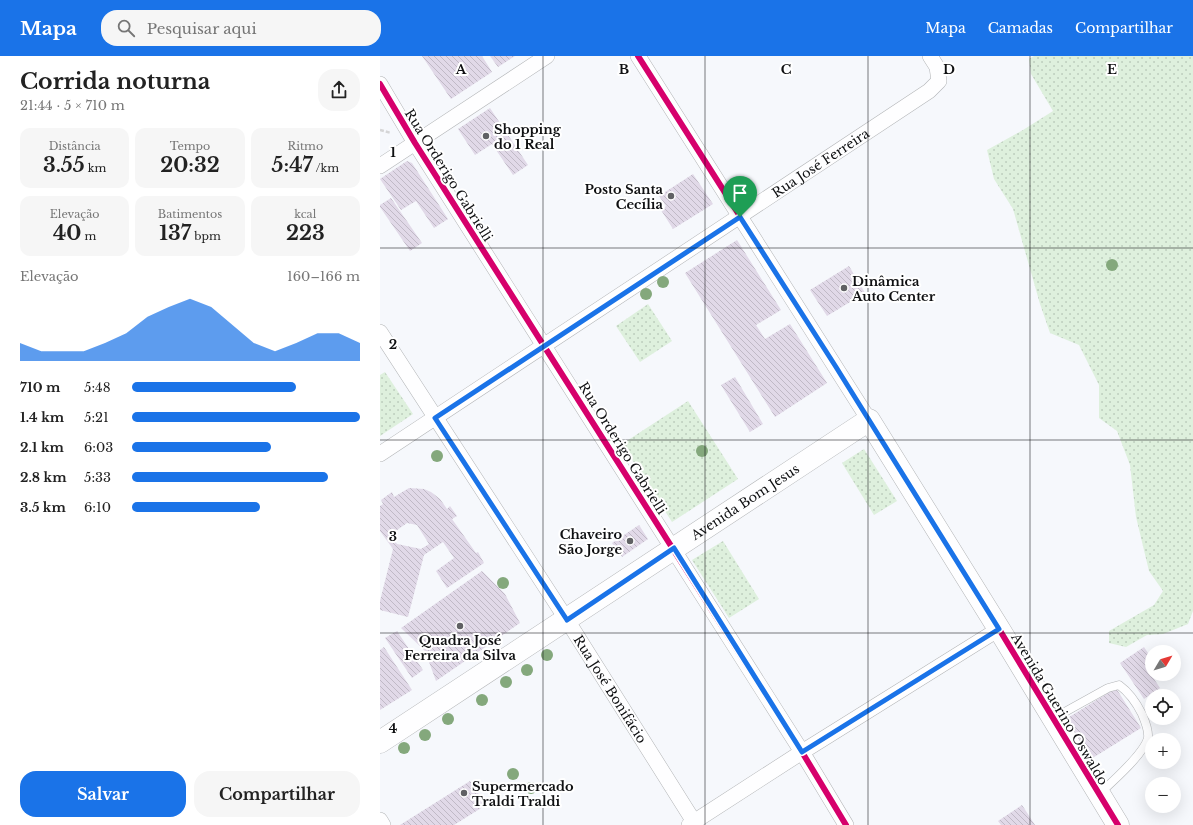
<!DOCTYPE html>
<html lang="pt">
<meta charset="utf-8">
<style>
body{margin:0;font-family:"Libre Baskerville",serif;background:#f6f6f6;color:#222;height:100vh;display:flex;flex-direction:column;font-size:15px;white-space:nowrap}
*{box-sizing:border-box;margin:0}
p{font-size:13px;color:#767676}
.icon{flex:none;width:22px;height:22px;fill:none;stroke:currentColor;stroke-width:2;stroke-linecap:round;stroke-linejoin:round}
.map{position:relative;flex:1;overflow:hidden}
.side{display:flex;flex-direction:column;background:#fff;width:380px}
.side>*{flex:none}
.needle{width:26px;rotate:52deg}
.tools{position:absolute;left:765px;top:589px;display:grid;gap:8px}
.tools a{display:grid;place-items:center;width:36px;height:36px;border-radius:50%;background:#fff;box-shadow:0 4px 16px #0002;font-size:20px}
.pin{position:absolute;display:grid;place-items:center;width:34px;height:34px;color:#fff;margin:-41px -17px;border-radius:50% 50% 50% 0;rotate:-45deg;box-shadow:0 0 4px #0007}
.pin .icon{rotate:45deg}
.round{display:grid;place-items:center;flex:none;width:42px;height:42px;border-radius:16px;background:#f6f6f6}
.head{display:flex;align-items:center;justify-content:space-between;height:68px;padding:0 20px}
h1{font-size:22px;font-weight:800;line-height:30px}
.figures{display:grid;grid-template-columns:repeat(3,1fr);gap:6px;height:68px;padding:4px 20px}
.figures div{display:grid;align-content:center;border-radius:10px;background:#f6f6f6;text-align:center}
.figures b{font-size:20px;font-weight:800}
.figures small{font-size:11px;font-weight:400}
.figures p{font-size:11px}
.chart{height:112px;padding:8px 20px}
.chart p{display:flex;justify-content:space-between}
.chart svg{width:100%;height:72px;margin-top:4px;fill:#1a73e8;opacity:.7}
.action{display:flex;gap:8px;margin-top:auto;padding:8px 20px}
.action a{flex:1;height:46px;border-radius:16px;background:#1a73e8;color:#fff;font-size:16px;font-weight:800;line-height:46px;text-align:center}
.action a+a{background:#f6f6f6;color:#222}
ul{padding:0 20px;list-style:none;font-size:13px}
li{display:grid;grid-template-columns:64px 48px 1fr;align-items:center;height:30px}
li i{height:10px;border-radius:5px;background:#1a73e8}
header{display:flex;align-items:center;gap:24px;box-sizing:border-box;height:56px;padding:0 20px;background:#1a73e8;color:#fff}
header strong{font-size:19px}
nav{display:flex;gap:22px;margin-inline-start:auto;font-size:14px}
.search{width:280px;height:36px;background:#f6f6f6;display:flex;align-items:center;gap:10px;box-sizing:border-box;padding:0 14px;border-radius:16px;color:#767676;font-size:15px}
main{display:flex;flex:1;min-height:0}
.map>svg:first-child{display:block}
</style>
<header>
<strong>Mapa</strong>
<div class="search"><svg class="icon" aria-label="search" viewBox="0 0 24 24"><circle cx="10" cy="10" r="6"/><path d="M15 15l6 6"/></svg>Pesquisar aqui</div>
<nav><a>Mapa</a><a>Camadas</a><a>Compartilhar</a></nav>
</header>
<main>
<section class="side">
<div class="head"><div><h1>Corrida noturna</h1><p>21:44 · 5 × 710 m</p></div><a class="round"><svg class="icon" aria-label="share" viewBox="0 0 24 24"><path d="M12 15V3M7 8l5-5 5 5M5 13v7h14v-7"/></svg></a></div>
<div class="figures">
<div><p>Distância</p><b>3.55<small> km</small></b></div>
<div><p>Tempo</p><b>20:32</b></div>
<div><p>Ritmo</p><b>5:47<small> /km</small></b></div>
</div>
<div class="figures">
<div><p>Elevação</p><b>40<small> m</small></b></div>
<div><p>Batimentos</p><b>137<small> bpm</small></b></div>
<div><p>kcal</p><b>223</b></div>
</div>
<div class="chart"><p><span>Elevação</span>160–166 m</p>
<svg viewBox="0 0 160 44" preserveAspectRatio="none"><path d="M0 44V33L10 38L20 38L30 38L40 33L50 27L60 17L70 11L80 6L90 11L100 22L110 33L120 38L130 33L140 27L150 27L160 33V44z"/></svg>
</div>
<ul>
<li><b>710 m</b>5:48<i style="width:72%"></i></li>
<li><b>1.4 km</b>5:21<i style="width:100%"></i></li>
<li><b>2.1 km</b>6:03<i style="width:61%"></i></li>
<li><b>2.8 km</b>5:33<i style="width:86%"></i></li>
<li><b>3.5 km</b>6:10<i style="width:56%"></i></li>
</ul>
<div class="action"><a>Salvar</a><a>Compartilhar</a></div>
</section>
<div class="map">
<svg width="813" height="769" viewBox="0 0 813 769">
<defs>
<pattern id="grass-dots" width="8" height="8" patternUnits="userSpaceOnUse"><rect width="8" height="8" fill="#def0dd"/><path d="M2 2h.1M6 6h.1" fill="none" stroke="#bdcdbd" stroke-width="1.8" stroke-linecap="round"/></pattern>
<pattern id="building-back-hatch" width="6" height="6" patternUnits="userSpaceOnUse"><rect width="6" height="6" fill="#e1d9e8"/><path d="M-1 5l2 2M0 0l6 6M5-1l2 2" fill="none" stroke="#c0b9c6"/></pattern>
</defs>
<rect width="100%" height="100%" fill="#f6f8fc"/>
<!-- grass -->
<g fill="url(#grass-dots)">
<path d="M654,0H813V555L808,568L783,578L767,579L746,591L729,587V575L774,549L783,535L769,515L756,461L750,409L737,375L719,362V329L699,289L670,277L660,248L633,153L614,123L607,94L643,74L673,55L651,18L649,3Z"/>
<path d="M268,248L292,285L260,306L236,270Z"/>
<path d="M5,316L33,358L0,380V319Z"/>
<path d="M308,345L358,423L292,466L242,388Z"/>
<path d="M484,393L517,445L494,459L462,407Z"/>
<path d="M343,485L379,543L349,562L312,504Z"/>
</g>
<!-- building -->
<g fill="url(#building-back-hatch)" fill-rule="evenodd">
<path d="M42,0H102L112,16L71,43Z"/>
<path d="M110,0H135L118,11Z"/>
<path d="M110,52L148,109L133,119L112,88L95,99L78,73Z"/>
<path d="M27,105L32,107L68,163L54,172L36,145L21,154L0,123Z"/>
<path d="M313,118L333,148L293,173L281,154L286,150L279,140Z"/>
<path d="M11,142L42,187L30,195L0,151V149Z"/>
<path d="M357,184L401,254L376,269L385,283L410,268L447,327L395,361L305,217Z"/>
<path d="M469,210L485,237L447,260L430,234Z"/>
<path d="M355,321L383,368L370,376L341,329Z"/>
<path d="M29,432L44,433L51,436L60,443L67,453L70,450L77,460L72,463L96,497L98,496L104,507L67,532L56,515L74,502L63,486L44,499L28,561L0,554V545L13,493L0,475V450L3,448L1,444L12,436L14,441ZM27,467L37,469L49,488L41,493L17,488L10,479Z"/>
<path d="M259,469L268,483L242,501L232,487Z"/>
<path d="M102,515L125,538L140,567L56,625L45,595L21,572Z"/>
<path d="M17,575L43,614L32,622L5,582Z"/>
<path d="M4,591L32,634L0,654V594Z"/>
<path d="M764,591L772,603V615L770,617L780,632L764,643L740,607Z"/>
<path d="M736,632L761,672L711,703L686,663Z"/>
<path d="M90,725L106,749L74,769H20Z"/>
<path d="M642,749L655,769H621L618,765Z"/>
</g>
<g fill="none" stroke-linecap="round" stroke-linejoin="round">
<defs>
<path id="lane" d="M674,662L728,632L739,629C750,637 756,646 762,658C765,665 769,674 768,682C764,698 732,726 719,738"/>
<g id="street">
<path d="M258,0L489,364"/>
<path d="M0,28L35,87L422,696L466,769"/>
<path d="M0,110L167,0"/>
<path id="s1" d="M0,276L187,564L316,769"/>
<path id="s2" d="M0,398L549,35L559,25L557,11L550,0"/>
<path d="M0,764L3,769"/>
<path d="M309,769L422,696L619,573"/>
</g>
<g id="secondary">
<path id="s3" d="M0,686L489,364L619,573L738,769"/>
</g>
</defs>
<!-- lane casing -->
<use href="#lane" stroke="#b3b5b7" stroke-width="9"/>
<!-- street casing -->
<use href="#street" stroke="#b3b5b7" stroke-width="16"/>
<!-- secondary casing -->
<use href="#secondary" stroke="#b3b5b7" stroke-width="23"/>
<!-- path -->
<path stroke="#d5d5d6" stroke-width="2.5" stroke-dasharray="4 2" stroke-linecap="butt" d="M0,74L11,77"/>
<!-- lane -->
<use href="#lane" stroke="#fefeff" stroke-width="8"/>
<!-- street -->
<use href="#street" stroke="#fefeff" stroke-width="15"/>
<!-- secondary -->
<use href="#secondary" stroke="#fefeff" stroke-width="22"/>
<defs>
<g id="cycleway">
<path d="M258,0L456,311L619,573L738,769"/>
<path d="M0,28L35,87L422,696L466,769"/>
</g>
</defs>
<!-- cycleway casing -->
<use href="#cycleway" stroke="#fff" stroke-width="8"/>
<!-- cycleway -->
<use href="#cycleway" stroke="#d6006c" stroke-width="6"/>
</g>
<!-- trees -->
<g fill="#84a87c">
<circle cx="732" cy="209" r="6"/>
<circle cx="283" cy="226" r="6"/>
<circle cx="266" cy="238" r="6"/>
<circle cx="322" cy="395" r="6"/>
<circle cx="57" cy="400" r="6"/>
<circle cx="123" cy="527" r="6"/>
<circle cx="167" cy="599" r="6"/>
<circle cx="147" cy="614" r="6"/>
<circle cx="126" cy="626" r="6"/>
<circle cx="102" cy="644" r="6"/>
<circle cx="68" cy="663" r="6"/>
<circle cx="45" cy="679" r="6"/>
<circle cx="24" cy="692" r="6"/>
<circle cx="133" cy="718" r="6"/>
<circle cx="151" cy="732" r="6"/>
</g>
<g fill="none" stroke-linecap="round" stroke-linejoin="round">
<defs>
<path id="route" d="M360,161L456,311L619,573L422,696L294,492L187,564L55,362Z"/>
</defs>
<!-- route casing -->
<use href="#route" stroke="#fff" stroke-width="8"/>
<!-- route -->
<use href="#route" stroke="#1a73e8" stroke-width="5"/>
</g>
<!-- grid -->
<path fill="none" stroke="#0f1012" stroke-width="1" stroke-opacity="0.55" d="M163,0V769M325,0V769M488,0V769M650,0V769M0,192H813M0,384H813M0,577H813"/>
<!-- markers -->
<g fill="#606164" stroke="#fff" stroke-width="1.5">
<circle cx="106" cy="80" r="4"/>
<circle cx="291" cy="140" r="4"/>
<circle cx="464" cy="232" r="4"/>
<circle cx="250" cy="485" r="4"/>
<circle cx="80" cy="570" r="4"/>
<circle cx="84" cy="737" r="4"/>
</g>
<g text-anchor="middle" stroke-width="4" stroke-linejoin="round" paint-order="stroke">
<!-- poi labels -->
<g font-size="13" font-weight="bold" fill="#0f1012" stroke="#fff" text-anchor="start">
<text x="114" y="78">Shopping<tspan x="114" dy="15">do 1 Real</tspan></text>
<text x="283" y="138" text-anchor="end">Posto Santa<tspan x="283" dy="15">Cecília</tspan></text>
<text x="472" y="230">Dinâmica<tspan x="472" dy="15">Auto Center</tspan></text>
<text x="242" y="483" text-anchor="end">Chaveiro<tspan x="242" dy="15">São Jorge</tspan></text>
<text x="80" y="589" text-anchor="middle">Quadra José<tspan x="80" dy="15">Ferreira da Silva</tspan></text>
<text x="92" y="735">Supermercado<tspan x="92" dy="15">Traldi Traldi</tspan></text>
</g>
<!-- street labels -->
<g font-size="13" fill="#0f1012" stroke="#fff">
<text dy="5" stroke="none"><textPath href="#s2" startOffset="528">Rua José Ferreira</textPath></text>
<text transform="translate(69 119) rotate(58)" y="5">Rua Orderigo Gabrielli</text>
<text transform="translate(243 392) rotate(58)" y="5">Rua Orderigo Gabrielli</text>
<text dy="5" stroke="none"><textPath href="#s3" startOffset="437">Avenida Bom Jesus</textPath></text>
<text dy="5" stroke="none"><textPath href="#s1" startOffset="425">Rua José Bonifácio</textPath></text>
<text transform="translate(680 653) rotate(59)" y="5">Avenida Guerino Oswaldo</text>
</g>
</g>
<g font-size="13" text-anchor="middle" font-weight="bold" fill="#0f1012" stroke="#fff" stroke-width="4" stroke-linejoin="round" paint-order="stroke">
<text x="81" y="18">A</text>
<text x="244" y="18">B</text>
<text x="406" y="18">C</text>
<text x="569" y="18">D</text>
<text x="732" y="18">E</text>
<text x="13" y="101">1</text>
<text x="13" y="293">2</text>
<text x="13" y="485">3</text>
<text x="13" y="677">4</text>
</g>
</svg>
<div class="tools">
<a><svg class="needle" viewBox="-14 -14 28 28"><path d="M0-13l5 13h-10z" fill="#e53935"/><path d="M0 13l5-13h-10z" fill="#767676"/></svg></a>
<a><svg class="icon" aria-label="locate" viewBox="0 0 24 24"><circle cx="12" cy="12" r="6"/><path d="M12 2v4M12 18v4M2 12h4M18 12h4"/></svg></a>
<a>+</a>
<a>−</a>
</div>
<div class="pin" style="left:360px;top:161px;background:#1e9e55"><svg class="icon" aria-label="arrive" viewBox="0 0 24 24"><path d="M6 21V4h12l-3 4 3 4H6"/></svg></div>
</div>
</main>
